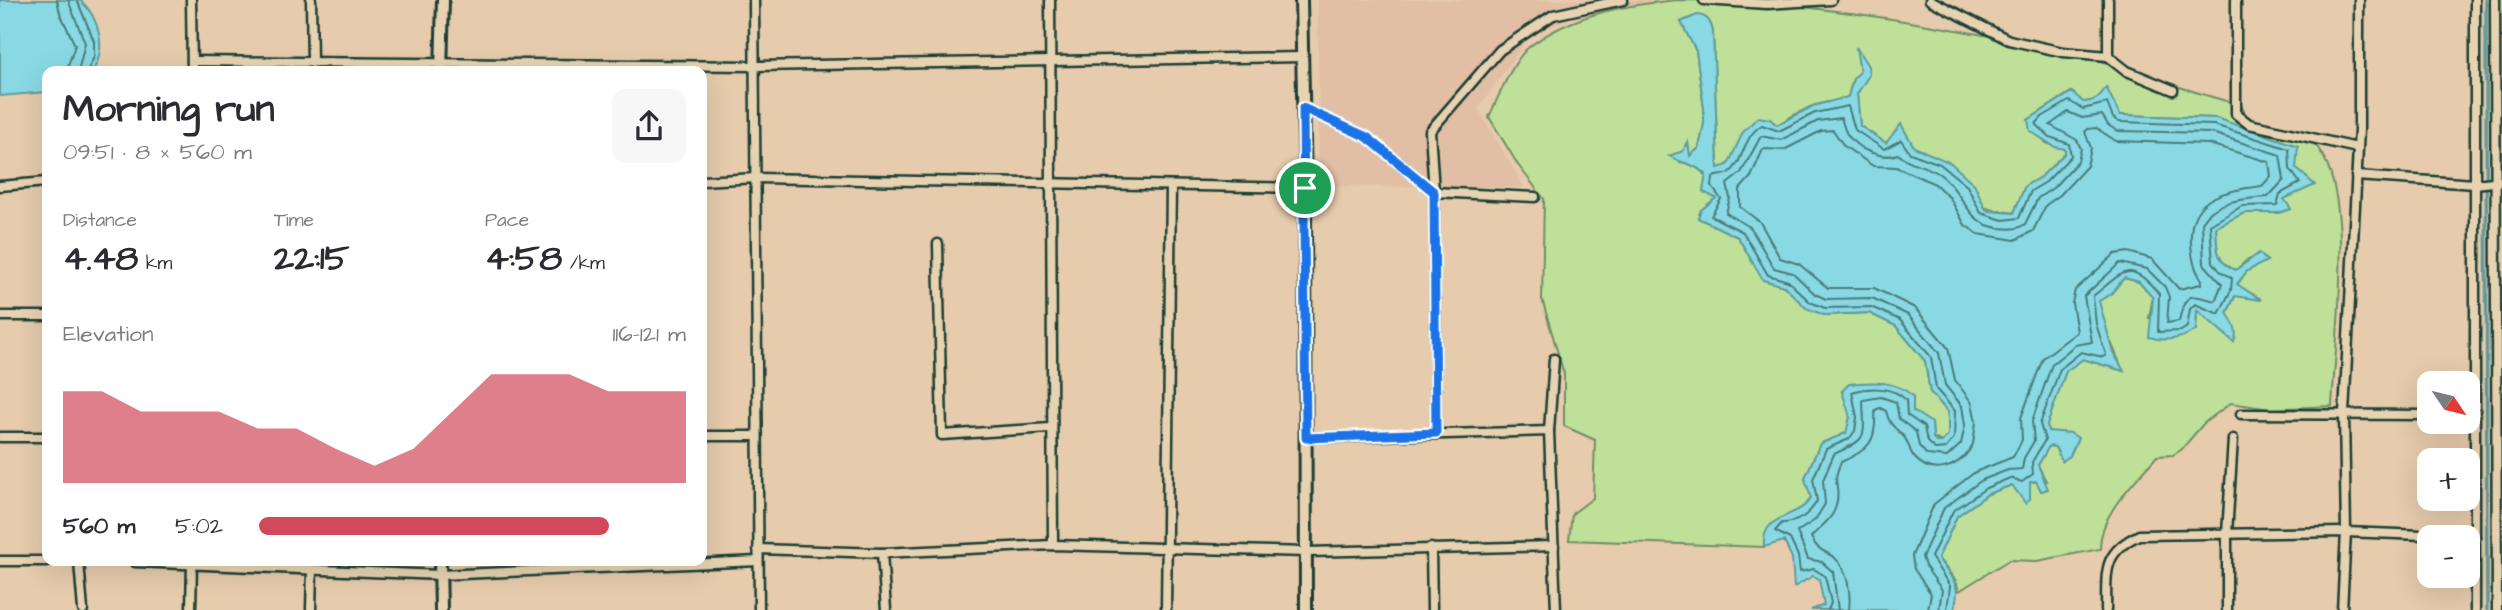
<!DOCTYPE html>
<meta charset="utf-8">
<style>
body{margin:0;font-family:"Architects Daughter",sans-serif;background:#f7f7f7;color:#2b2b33;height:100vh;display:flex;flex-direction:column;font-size:26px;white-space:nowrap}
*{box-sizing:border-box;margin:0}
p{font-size:23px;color:#7c7c81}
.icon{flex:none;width:38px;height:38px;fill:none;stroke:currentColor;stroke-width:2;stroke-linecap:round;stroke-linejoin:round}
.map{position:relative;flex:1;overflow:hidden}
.panel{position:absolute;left:42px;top:66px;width:665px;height:500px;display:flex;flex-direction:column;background:#fff;border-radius:14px;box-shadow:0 7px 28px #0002}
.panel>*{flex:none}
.needle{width:46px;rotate:125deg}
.controls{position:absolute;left:2417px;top:371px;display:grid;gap:14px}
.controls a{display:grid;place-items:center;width:63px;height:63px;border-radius:14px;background:#fff;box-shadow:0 7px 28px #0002;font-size:35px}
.pin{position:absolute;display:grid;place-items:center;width:60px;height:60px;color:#fff;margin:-30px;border:4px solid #fff;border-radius:50%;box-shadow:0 2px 7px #0007}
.round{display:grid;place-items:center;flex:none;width:74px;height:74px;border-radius:14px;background:#f7f7f7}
.headline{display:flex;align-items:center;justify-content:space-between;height:119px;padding:0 21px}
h1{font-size:38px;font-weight:700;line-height:52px}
.stats{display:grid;grid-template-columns:repeat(3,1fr);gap:10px;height:119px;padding:7px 21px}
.stats div{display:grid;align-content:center}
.stats b{font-size:35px;font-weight:700}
.stats small{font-size:19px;font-weight:400}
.stats p{font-size:19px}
.chart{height:196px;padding:14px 21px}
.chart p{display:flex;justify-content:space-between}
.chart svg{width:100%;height:126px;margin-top:7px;fill:#d1495b;opacity:.7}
ul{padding:0 21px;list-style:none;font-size:23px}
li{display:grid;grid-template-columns:112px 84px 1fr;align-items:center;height:52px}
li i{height:18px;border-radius:9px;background:#d1495b}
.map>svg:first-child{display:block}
</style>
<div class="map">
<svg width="2502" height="610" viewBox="0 0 2502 610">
<rect width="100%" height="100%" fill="#e6cbac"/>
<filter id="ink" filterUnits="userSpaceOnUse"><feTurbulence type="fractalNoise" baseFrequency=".0143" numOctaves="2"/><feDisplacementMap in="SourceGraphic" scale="14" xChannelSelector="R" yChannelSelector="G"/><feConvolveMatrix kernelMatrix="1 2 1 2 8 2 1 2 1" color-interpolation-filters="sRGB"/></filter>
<g filter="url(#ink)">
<!-- built -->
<path fill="#e1bea4" d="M1318,0H1650V3L1586,11L1528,37L1478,109L1524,187L1319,186Z"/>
<!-- green -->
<path fill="#bfe098" stroke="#6f8e66" stroke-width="2" d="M1677,0C1777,0 1875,15 1973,33C2022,42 2073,51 2119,67C2160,81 2199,94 2241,105L2249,121C2272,125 2303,128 2318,148C2356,198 2335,342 2332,406L2270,409L2231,403L2204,423L2181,450L2173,455L2157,456C2135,482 2099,514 2100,549L2037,561L2009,560L1959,591L1956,581L1938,558L1957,516L1988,494L2012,485L2030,498V482L2046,481L2038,465L2049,446L2055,447L2062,461L2070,433L2048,432L2047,425L2066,371L2083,359L2123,371L2103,323L2098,301L2111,293L2124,278L2139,282L2153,297L2149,318L2196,330L2197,309L2233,341L2227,313L2236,295L2261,299L2237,285L2247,271L2266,261L2248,259L2236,270C2215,263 2217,247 2216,227L2244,213H2278L2290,209L2284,199L2296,168L2278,136L2247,130L2216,118L2119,115L2106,88C2100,97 2095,102 2083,102L2071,92L2028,120L2046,143L2065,149V153L2042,176L2025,186L2014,213L1985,208L1974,184L1914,147L1901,125L1886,143L1860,126L1857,94L1869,74L1857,49L1860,72L1853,79L1848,97C1836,102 1821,102 1810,107C1778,122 1748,143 1724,168H1718L1713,32C1709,11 1696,14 1681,22L1696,51L1704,108V124L1699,148L1690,156L1688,144L1680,162C1703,165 1707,177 1716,198L1701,210L1698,218L1738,237L1763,280L1784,286L1807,308L1824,315L1869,313L1896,326L1925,361L1930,392L1948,412V435L1942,442L1933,438L1932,423L1842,392C1846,401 1855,423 1846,432C1841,438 1827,439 1820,444L1805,478L1811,497L1804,509L1789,516L1764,541V547L1569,540L1572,514L1593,498L1595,440L1564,426V374L1542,299L1544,199L1518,165L1489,117C1498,98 1513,60 1529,47C1571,14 1625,5 1677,0Z"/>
<!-- water -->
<g fill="#89d9e4" stroke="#5f9b9e" stroke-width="2">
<path d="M0,0H80C100,18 107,50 92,72H47V92L0,96Z"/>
<path d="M1697,15C1708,16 1711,22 1713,32L1718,168L1728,165L1743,132L1758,117L1770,119L1777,125L1813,106L1848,97L1853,79L1860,72L1856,47L1868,66L1869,75L1857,94L1860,126L1886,143L1901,124L1914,147L1951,163L1974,184L1985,208L1989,211L2014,213L2025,186L2042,176L2065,153V149L2055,147L2030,131L2028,120L2072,92L2083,102C2095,102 2100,97 2106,87L2120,115L2216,118L2298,146L2296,168L2315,185L2284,199L2291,209L2278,213H2244L2216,227C2217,247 2215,263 2236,270L2259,253L2267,261L2247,271L2237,284L2261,300L2235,296L2227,313C2233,322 2239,331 2234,342L2197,310L2196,330C2182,339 2165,342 2149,337L2153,298L2139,282L2124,278L2111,294L2099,301L2113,352L2124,371L2083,359L2066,371L2047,425L2048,431L2070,433L2078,438L2070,456L2062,461L2055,447L2049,446L2038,465L2048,489L2041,491L2036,481L2030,482V498L2026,504L2012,485L1988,494L1957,516L1938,558C1952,581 1962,581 1954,610H1811L1824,605L1819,579L1813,576L1794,587L1792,558L1784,541L1764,547C1761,512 1798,520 1811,498L1805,478L1820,444L1846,433L1850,417L1842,391L1849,384C1873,382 1893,379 1913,396V411L1932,423L1933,438L1936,442H1942L1948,435V412L1930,392L1925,361L1896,326L1869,313L1824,315L1806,308L1784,286L1763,280L1738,237L1698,218L1701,210L1716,198L1703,192L1706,174C1694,163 1683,164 1669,156L1683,151L1688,142L1690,156L1699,148L1704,124V108L1696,51L1681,22Z"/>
</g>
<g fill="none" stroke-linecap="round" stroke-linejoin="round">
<!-- shore -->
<g stroke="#497b7a" stroke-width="2">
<path d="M57,0L60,13L75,45L66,72"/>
<path d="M68,0L85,43L78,72"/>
<path d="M77,0L94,41V57L87,72"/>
<path d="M1828,610L1831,603L1825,576L1814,569L1800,572L1798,556L1790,539L1775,531L1782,523C1798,523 1809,515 1817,501L1813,479L1826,449L1849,439L1855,431L1857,417L1852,392C1869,387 1893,386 1906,400L1907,415L1924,427L1927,442L1935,449L1946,448L1954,438L1955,411L1936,389L1931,357L1900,320L1871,307L1825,308L1810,302L1788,281L1768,275L1743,232L1711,216L1721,199L1712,187L1713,177C1717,175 1724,176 1729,173C1744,163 1742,137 1762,125L1779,131L1815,113L1848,106L1855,130L1884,149L1901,140L1910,153L1940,164L1967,186L1981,213L2003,220L2019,218L2031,191L2046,182L2071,156L2069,144L2050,137L2036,124L2042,117L2069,101L2083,109L2107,103L2113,118L2119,122L2214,125L2289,149L2290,169L2300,183L2280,194L2277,205L2242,206L2210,225L2213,262L2220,271L2232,278L2231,290L2219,314L2195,304L2190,309L2187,327L2181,331L2158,332L2159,294C2129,257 2123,273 2093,296L2096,324L2106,355L2103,357L2081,352L2060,369L2040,424L2045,440L2032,462L2033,474L2022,482L2010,478L1986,488L1953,511L1931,557L1950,586L1947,610"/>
<path d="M1838,610L1833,572L1822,562L1808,559L1797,532L1815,520L1825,504L1823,480L1834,454C1870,438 1864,438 1863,400L1881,397L1896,402L1899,419L1916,432L1919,446L1927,455L1947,457L1961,444L1965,425L1962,406L1945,385L1939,353L1908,315L1872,298L1826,299L1815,294L1793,273L1774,268L1750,227L1726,213L1730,198L1727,184L1741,173L1761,136L1781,140L1818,121L1841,118C1843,123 1844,129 1847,134C1857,150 1882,160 1898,154C1911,166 1929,165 1942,176C1965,194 1967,225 1999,228C2009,229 2017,230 2025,224L2038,198L2053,188L2078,161L2081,149L2077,140L2050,125L2068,112L2082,118L2102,115L2108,125L2117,131L2212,133L2280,155L2284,180L2268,197C2246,199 2216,199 2202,222L2204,264L2222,284L2215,301C2190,294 2185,292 2179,321L2167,323L2169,297L2165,287L2147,269L2120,263L2084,296L2092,342L2075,345L2052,364L2032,421L2034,441L2024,458L2022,469L2008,470L1982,480L1944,508L1922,557L1925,566L1942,590L1939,610"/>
<path d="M1849,610C1851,594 1848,569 1835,558C1824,550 1817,551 1811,537C1821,526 1835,518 1837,501C1840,482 1831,485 1841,462C1869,450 1877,442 1875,410L1880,408L1886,411C1889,425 1895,427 1904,437C1909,442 1909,451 1914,457C1933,479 1961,467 1973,444L1976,422L1972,403L1955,380L1948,348L1915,308L1874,288H1828L1799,264L1780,258L1760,222L1740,207V189L1751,177L1763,149L1784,150L1821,131L1833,130L1844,146L1873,166L1896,167L1935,184L1950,198L1965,225L1978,234L2015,240L2033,231L2046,205L2060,195L2087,166L2091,148L2085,132L2088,129L2096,128L2116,141L2209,144L2269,162L2271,176L2262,186C2224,191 2188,196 2191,243C2192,257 2194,269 2202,280L2201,284L2179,289L2152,259L2128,252L2115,254L2075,290L2072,303L2077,332L2043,358L2021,418L2022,440L2013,457L1975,472L1934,504L1912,556L1914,569L1931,594L1928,610"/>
</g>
<!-- stream -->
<path stroke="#5f9b9e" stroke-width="3.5" d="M2486,0L2487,610"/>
<defs>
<g id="street">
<path d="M191,0L192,72"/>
<path d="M311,0L312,63"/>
<path d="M754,0L759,610"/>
<path d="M1050,0L1053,545"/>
<path d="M1704,0L1767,4L1831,0"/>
<path d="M1930,0L2009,40L2063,52L2108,56L2127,71L2173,90"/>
<path d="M2236,0V114L2249,124L2357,148"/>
<path d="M2475,0V610"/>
<path d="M2495,0L2497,610"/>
<path d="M2108,56V0"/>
<path d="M192,61L755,66L1302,57"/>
<path d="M1303,108L1367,137L1434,192L1436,433"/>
<path d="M2356,176L2475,184L2502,181"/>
<path d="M702,181L756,178L1305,188"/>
<path d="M0,186L47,182"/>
<path d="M1535,197L1434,192L1430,131L1500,50L1553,15L1623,0"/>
<path d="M938,244L942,435L1050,428"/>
<path d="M0,316H47"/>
<path d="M2241,414L2429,415"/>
<path d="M1549,431L1554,359"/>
<path d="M702,436H755"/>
<path d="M0,437H47"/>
<path d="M1306,438L1549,431L1556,610"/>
<path d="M1431,548L1432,610"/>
<path d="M758,549L882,553L1053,545L1307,552L1554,546"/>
<path d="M882,553L886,610"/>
<path d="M0,561H47"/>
<path d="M79,562L83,610"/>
<path d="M135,562L440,575L758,561"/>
<path d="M191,610L192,562"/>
<path d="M311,610L312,569"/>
<path d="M1166,610L1171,186"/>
<path d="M2106,610C2107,573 2101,553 2139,535L2346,532L2475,537"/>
<path d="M2227,610V534L2233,439"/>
<path d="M2342,610L2346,532L2344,414L2359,129V0"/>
</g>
<g id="secondary">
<path d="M1301,0L1305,188L1306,610"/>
<path d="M441,72L443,0"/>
<path d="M440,562L441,610"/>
</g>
</defs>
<!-- street casing -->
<use href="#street" stroke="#1f3d34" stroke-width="13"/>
<!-- secondary casing -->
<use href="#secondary" stroke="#1f3d34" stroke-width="16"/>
<!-- street -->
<use href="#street" stroke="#e7d3b1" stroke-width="8"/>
<!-- secondary -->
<use href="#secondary" stroke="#e7d3b1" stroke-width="10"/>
</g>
</g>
<g fill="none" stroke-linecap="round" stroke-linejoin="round" filter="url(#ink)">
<defs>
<path id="route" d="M1303,108L1367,137L1434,192L1436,433L1306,438Z"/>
</defs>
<!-- route casing -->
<use href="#route" stroke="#fff" stroke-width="14"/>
<!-- route -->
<use href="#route" stroke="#1a73e8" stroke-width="9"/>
</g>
</svg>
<div class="controls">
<a><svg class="needle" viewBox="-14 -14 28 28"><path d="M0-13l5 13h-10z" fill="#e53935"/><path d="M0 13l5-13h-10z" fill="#7c7c81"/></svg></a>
<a>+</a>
<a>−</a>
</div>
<div class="pin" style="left:1305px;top:188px;background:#1e9e55"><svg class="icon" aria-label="arrive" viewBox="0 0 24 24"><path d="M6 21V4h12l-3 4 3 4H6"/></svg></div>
<section class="panel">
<div class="headline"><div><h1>Morning run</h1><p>09:51 · 8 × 560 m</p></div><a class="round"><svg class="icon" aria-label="share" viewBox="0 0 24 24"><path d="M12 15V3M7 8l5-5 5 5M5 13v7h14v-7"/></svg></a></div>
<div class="stats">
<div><p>Distance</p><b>4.48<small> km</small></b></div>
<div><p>Time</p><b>22:15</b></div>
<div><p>Pace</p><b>4:58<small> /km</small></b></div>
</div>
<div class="chart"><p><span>Elevation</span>116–121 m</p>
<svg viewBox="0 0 160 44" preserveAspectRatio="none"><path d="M0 44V12L10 12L20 19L30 19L40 19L50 25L60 25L70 32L80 38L90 32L100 19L110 6L120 6L130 6L140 12L150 12L160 12V44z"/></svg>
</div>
<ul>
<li><b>560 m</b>5:02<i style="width:82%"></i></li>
</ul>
</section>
</div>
